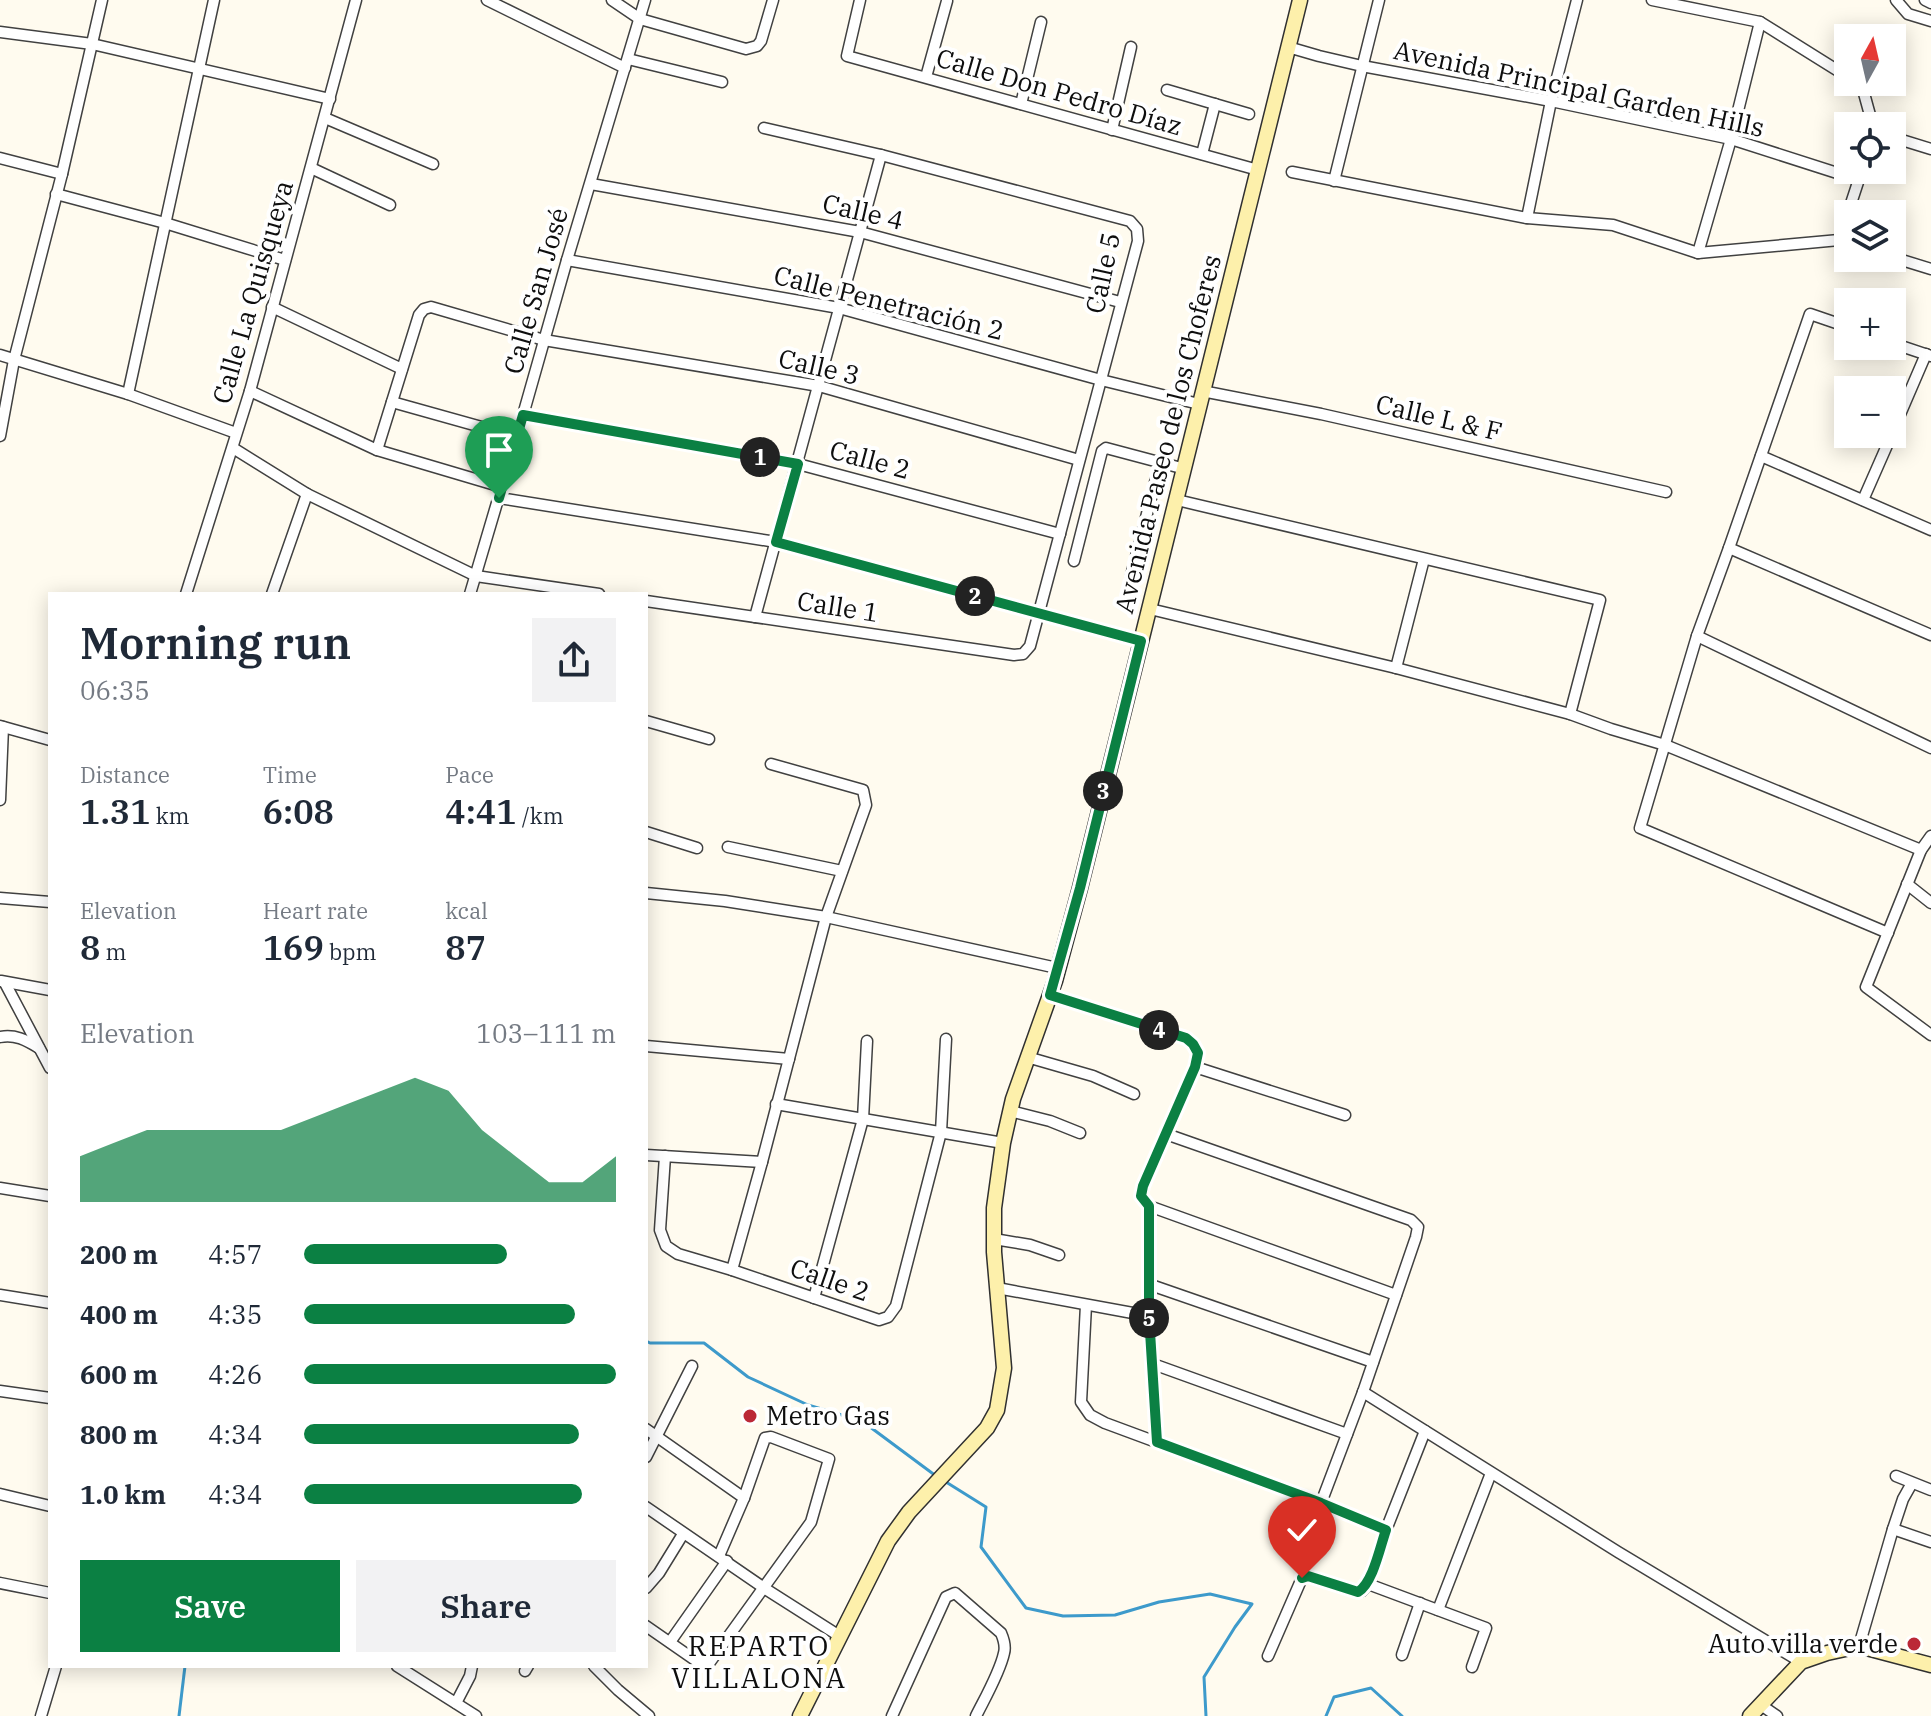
<!DOCTYPE html>
<meta charset="utf-8">
<style>
body{margin:0;font-family:"IBM Plex Serif",serif;background:#f2f2f3;color:#1f2937;height:100vh;display:flex;flex-direction:column;font-size:30px;white-space:nowrap}
*{box-sizing:border-box;margin:0}
p{font-size:26px;color:#747a83}
.icon{flex:none;width:44px;height:44px;fill:none;stroke:currentColor;stroke-width:2;stroke-linecap:round;stroke-linejoin:round}
.map{position:relative;flex:1;overflow:hidden}
.details{position:absolute;left:48px;top:592px;width:600px;height:1076px;display:flex;flex-direction:column;background:#fff;border-radius:0px;box-shadow:0 4px 20px #0003}
.details>*{flex:none}
.needle{width:52px;rotate:8deg}
.controls{position:absolute;left:1834px;top:24px;display:grid;gap:16px}
.controls a{display:grid;place-items:center;width:72px;height:72px;border-radius:0px;background:#fff;box-shadow:0 4px 20px #0003;font-size:40px}
.pin{position:absolute;display:grid;place-items:center;width:68px;height:68px;color:#fff;margin:-82px -34px;border-radius:50% 50% 50% 0;rotate:-45deg;box-shadow:0 0 8px #0007}
.pin .icon{rotate:45deg}
.km{position:absolute;width:40px;height:40px;margin:-20px;border-radius:50%;background:#222;color:#fff;font-size:22px;line-height:40px;text-align:center}
.round{display:grid;place-items:center;flex:none;width:84px;height:84px;border-radius:0px;background:#f2f2f3}
.overview{display:flex;align-items:center;justify-content:space-between;height:136px;padding:0 32px}
h1{font-size:44px;font-weight:600;line-height:60px}
.figures{display:grid;grid-template-columns:repeat(3,1fr);gap:12px;height:136px;padding:8px 32px}
.figures div{display:grid;align-content:center}
.figures b{font-size:34px;font-weight:600}
.figures small{font-size:22px;font-weight:400}
.figures p{font-size:22px}
.chart{height:224px;padding:16px 32px}
.chart p{display:flex;justify-content:space-between}
.chart svg{width:100%;height:144px;margin-top:8px;fill:#0b8043;opacity:.7}
.cta{display:flex;gap:16px;margin-top:auto;padding:16px 32px}
.cta a{flex:1;height:92px;border-radius:0px;background:#0b8043;color:#fff;font-size:32px;font-weight:600;line-height:92px;text-align:center}
.cta a+a{background:#f2f2f3;color:#1f2937}
ul{padding:0 32px;list-style:none;font-size:26px}
li{display:grid;grid-template-columns:128px 96px 1fr;align-items:center;height:60px}
li i{height:20px;border-radius:10px;background:#0b8043}
.map>svg:first-child{display:block}
</style>
<div class="map">
<svg width="1931" height="1716" viewBox="0 0 1931 1716">
<rect width="100%" height="100%" fill="#fffbef"/>
<g fill="none" stroke-linecap="round" stroke-linejoin="round">
<!-- stream -->
<g stroke="#3d9acb" stroke-width="3">
<path d="M646,1341L650,1343H704L748,1377L808,1405L862,1421L936,1476"/>
<path d="M946,1482L986,1507L981,1547L1026,1608L1063,1616L1115,1615L1159,1602L1210,1594L1252,1604L1235,1627L1204,1677L1206,1716"/>
<path d="M179,1716L185,1666"/>
<path d="M1326,1716L1334,1697L1371,1688L1402,1716"/>
</g>
<defs>
<g id="street">
<path d="M487,0L625,68"/>
<path d="M612,0L640,19L746,49L757,46L761,41L773,0"/>
<path d="M860,0L847,56L1258,170"/>
<path d="M1652,0L1760,22L1848,77"/>
<path d="M1896,0L1908,14L1931,21"/>
<path d="M1925,0L1931,3"/>
<path d="M0,32L92,44L330,99"/>
<path d="M1288,47L1319,56L1362,66L1551,101L1731,139L1859,180"/>
<path d="M628,59L722,82"/>
<path d="M926,77L947,1"/>
<path d="M1856,82L1862,86L1873,126"/>
<path d="M1167,90L1249,114"/>
<path d="M1021,104L1041,22"/>
<path d="M325,118L433,164"/>
<path d="M1112,130L1131,47"/>
<path d="M1892,137L1931,149"/>
<path d="M1202,154L1215,104"/>
<path d="M0,158L62,174"/>
<path d="M311,168L390,205"/>
<path d="M1292,172L1527,218L1613,225L1698,253L1839,240L1848,243"/>
<path d="M1334,181L1379,0"/>
<path d="M591,184L860,232L1120,302"/>
<path d="M56,194L165,223L285,260"/>
<path d="M1527,218L1551,101L1577,0"/>
<path d="M1839,240L1862,170"/>
<path d="M1698,253L1731,139L1760,22"/>
<path d="M1892,257L1931,269"/>
<path d="M567,260L839,308L1101,380L1199,404"/>
<path d="M272,307L402,369"/>
<path d="M1848,327L1810,314L1729,548L1697,636L1640,828L1888,933"/>
<path d="M1892,343L1931,356"/>
<path d="M0,355L128,394L236,433"/>
<path d="M250,391L377,450L502,487"/>
<path d="M1202,391L1321,414L1666,492"/>
<path d="M128,394L214,0"/>
<path d="M392,402L517,437"/>
<path d="M523,415L798,464L1060,534"/>
<path d="M1892,433L1926,354"/>
<path d="M0,436L14,360L62,174L102,0"/>
<path d="M233,448L307,494L476,576L599,594"/>
<path d="M377,450L419,315L424,309L431,307L544,340L819,386L1079,460"/>
<path d="M1761,456L1931,530"/>
<path d="M499,498L776,542L1141,641"/>
<path d="M1177,500L1600,600L1570,714"/>
<path d="M1863,500L1892,434"/>
<path d="M1729,548L1931,635"/>
<path d="M1074,561L1102,451L1106,448L1185,469"/>
<path d="M1131,576L1160,463"/>
<path d="M186,594L250,391L356,0"/>
<path d="M272,594L307,494"/>
<path d="M470,594L523,415L567,260L645,0"/>
<path d="M646,601L1014,655L1023,654L1030,646L1138,241L1137,229L1130,221L881,155L764,128"/>
<path d="M1150,609L1396,668L1570,714L1611,729L1665,745L1921,850"/>
<path d="M755,617L881,155"/>
<path d="M1697,636L1931,748"/>
<path d="M1396,668L1424,559"/>
<path d="M646,721L709,739"/>
<path d="M0,726L50,740"/>
<path d="M0,800L3,727"/>
<path d="M646,832L697,848"/>
<path d="M1931,836L1921,850L1866,987L1931,1035"/>
<path d="M728,847L842,871"/>
<path d="M1907,884L1931,903"/>
<path d="M646,893L725,901L826,917L1057,968"/>
<path d="M0,898L50,902"/>
<path d="M1,981L50,990"/>
<path d="M5,983L50,1068"/>
<path d="M1050,995L1186,1038L1193,1044L1198,1053L1195,1067L1143,1186L1141,1196L1149,1206L1396,1295"/>
<path d="M0,1037C15,1034 26,1040 39,1048"/>
<path d="M646,1046L789,1059"/>
<path d="M1027,1057L1093,1076L1134,1094"/>
<path d="M1195,1067L1345,1115"/>
<path d="M776,1104L1003,1143"/>
<path d="M1010,1111L1050,1121L1080,1133"/>
<path d="M1166,1134L1411,1220L1418,1227L1416,1237L1363,1392L1321,1503"/>
<path d="M646,1155L762,1162"/>
<path d="M665,1156L660,1230L666,1246L678,1254L732,1270L879,1320L888,1317L896,1306L941,1132L946,1039"/>
<path d="M0,1188L50,1196"/>
<path d="M1149,1206V1316L1157,1442"/>
<path d="M994,1239L1030,1245L1059,1255"/>
<path d="M732,1270L762,1162L826,917L866,805L863,790L771,764"/>
<path d="M1148,1284L1373,1362"/>
<path d="M997,1288L1149,1316"/>
<path d="M0,1295L50,1303"/>
<path d="M814,1298L863,1119L867,1041"/>
<path d="M1086,1305L1081,1402L1090,1415L1105,1423L1321,1503L1386,1530"/>
<path d="M1153,1364L1347,1434"/>
<path d="M0,1391L50,1398"/>
<path d="M1363,1392L1618,1552L1801,1662"/>
<path d="M646,1429L744,1498"/>
<path d="M646,1457L692,1366"/>
<path d="M1896,1476L1931,1490"/>
<path d="M0,1494L50,1506"/>
<path d="M646,1507L764,1588L841,1637"/>
<path d="M1893,1529L1931,1542"/>
<path d="M0,1583L50,1593"/>
<path d="M1368,1584L1486,1628L1472,1667"/>
<path d="M646,1588L659,1573L683,1534"/>
<path d="M1438,1610L1491,1473"/>
<path d="M646,1626L695,1660L701,1662H710L811,1522L829,1459L771,1437L765,1438L744,1498L719,1556"/>
<path d="M670,1642L727,1561"/>
<path d="M1859,1646L1893,1529L1903,1499L1912,1483"/>
<path d="M1402,1655L1420,1603"/>
<path d="M1268,1656L1302,1578L1308,1576L1358,1592L1362,1591L1368,1584L1386,1530L1425,1431"/>
<path d="M397,1666L476,1716"/>
<path d="M594,1666L618,1690L649,1716"/>
<path d="M525,1671L528,1666"/>
<path d="M456,1703L470,1676L472,1666"/>
<path d="M1761,1705L1777,1716"/>
<path d="M41,1716L56,1666"/>
<path d="M892,1716L946,1597L955,1593L1001,1633C1004,1640 1006,1646 1004,1653C1000,1672 985,1698 976,1716"/>
</g>
<g id="secondary">
<path d="M800,1716L888,1541L909,1512L987,1428L997,1410L1004,1368L994,1252V1208L1003,1143L1013,1099L1055,981L1080,888L1300,0"/>
<path d="M1750,1716L1801,1662L1827,1653L1859,1646L1931,1665"/>
</g>
</defs>
<!-- street casing -->
<use href="#street" stroke="#414141" stroke-width="13"/>
<!-- secondary casing -->
<use href="#secondary" stroke="#303030" stroke-width="17"/>
<!-- street -->
<use href="#street" stroke="#fff" stroke-width="10"/>
<!-- secondary -->
<use href="#secondary" stroke="#fdf0ab" stroke-width="14"/>
</g>
<g fill="none" stroke-linecap="round" stroke-linejoin="round">
<defs>
<path id="route" d="M499,498L523,415L798,464L776,542L1141,641L1080,888L1050,995L1186,1038L1193,1044L1198,1053L1195,1067L1143,1186L1141,1196L1149,1206V1316L1157,1442L1321,1503L1386,1530C1380,1547 1373,1583 1358,1592L1308,1576L1302,1578"/>
</defs>
<!-- route casing -->
<use href="#route" stroke="#fff" stroke-width="16"/>
<!-- route -->
<use href="#route" stroke="#0b8043" stroke-width="10"/>
</g>
<!-- markers -->
<g fill="#bb2837" stroke="#fff" stroke-width="3">
<circle cx="750" cy="1416" r="8"/>
<circle cx="1914" cy="1644" r="8"/>
</g>
<g text-anchor="middle" stroke-width="8" stroke-linejoin="round" paint-order="stroke">
<!-- street labels -->
<g font-size="26" fill="#0e0e0e" stroke="#fff">
<text transform="translate(1579 89) rotate(12)" y="9">Avenida Principal Garden Hills</text>
<text transform="translate(1059 92) rotate(16)" y="9">Calle Don Pedro Díaz</text>
<text transform="translate(863 212) rotate(13)" y="9">Calle 4</text>
<text transform="translate(1103 273) rotate(-78)" y="9">Calle 5</text>
<text transform="translate(536 291) rotate(-74)" y="9">Calle San José</text>
<text transform="translate(253 292) rotate(-74)" y="9">Calle La Quisqueya</text>
<text transform="translate(889 303) rotate(14)" y="9">Calle Penetración 2</text>
<text transform="translate(819 367) rotate(13)" y="9">Calle 3</text>
<text transform="translate(1439 418) rotate(13)" y="9">Calle L &amp; F</text>
<text transform="translate(1168 434) rotate(-76)" y="9">Avenida Paseo de los Choferes</text>
<text transform="translate(870 460) rotate(15)" y="9">Calle 2</text>
<text transform="translate(838 607) rotate(9)" y="9">Calle 1</text>
<text transform="translate(830 1280) rotate(19)" y="9">Calle 2</text>
</g>
<!-- poi labels -->
<g font-size="26" fill="#0e0e0e" stroke="#fff" text-anchor="start">
<text x="766" y="1425">Metro Gas</text>
<text x="1898" y="1653" text-anchor="end">Auto villa verde</text>
</g>
<!-- neighbourhood labels -->
<g font-size="28" letter-spacing="2" fill="#0e0e0e" stroke="#fff">
<text x="759" y="1656">REPARTO<tspan x="759" dy="32">VILLALONA</tspan></text>
</g>
</g>
</svg>
<div class="controls">
<a><svg class="needle" viewBox="-14 -14 28 28"><path d="M0-13l5 13h-10z" fill="#e53935"/><path d="M0 13l5-13h-10z" fill="#747a83"/></svg></a>
<a><svg class="icon" aria-label="locate" viewBox="0 0 24 24"><circle cx="12" cy="12" r="6"/><path d="M12 2v4M12 18v4M2 12h4M18 12h4"/></svg></a>
<a><svg class="icon" aria-label="layers" viewBox="0 0 24 24"><path d="M12 4l9 5-9 5-9-5zM3 14l9 5 9-5"/></svg></a>
<a>+</a>
<a>−</a>
</div>
<div class="pin" style="left:499px;top:498px;background:#1e9e55"><svg class="icon" aria-label="arrive" viewBox="0 0 24 24"><path d="M6 21V4h12l-3 4 3 4H6"/></svg></div>
<div class="pin" style="left:1302px;top:1578px;background:#d93025"><svg class="icon" aria-label="check" viewBox="0 0 24 24"><path d="M5 12l5 5 9-10"/></svg></div>
<b class="km" style="left:760px;top:457px">1</b>
<b class="km" style="left:975px;top:596px">2</b>
<b class="km" style="left:1103px;top:791px">3</b>
<b class="km" style="left:1159px;top:1030px">4</b>
<b class="km" style="left:1149px;top:1318px">5</b>
<section class="details">
<div class="overview"><div><h1>Morning run</h1><p>06:35</p></div><a class="round"><svg class="icon" aria-label="share" viewBox="0 0 24 24"><path d="M12 15V3M7 8l5-5 5 5M5 13v7h14v-7"/></svg></a></div>
<div class="figures">
<div><p>Distance</p><b>1.31<small> km</small></b></div>
<div><p>Time</p><b>6:08</b></div>
<div><p>Pace</p><b>4:41<small> /km</small></b></div>
</div>
<div class="figures">
<div><p>Elevation</p><b>8<small> m</small></b></div>
<div><p>Heart rate</p><b>169<small> bpm</small></b></div>
<div><p>kcal</p><b>87</b></div>
</div>
<div class="chart"><p><span>Elevation</span>103–111 m</p>
<svg viewBox="0 0 160 44" preserveAspectRatio="none"><path d="M0 44V30L10 26L20 22L30 22L40 22L50 22L60 22L70 18L80 14L90 10L100 6L110 10L120 22L130 30L140 38L150 38L160 30V44z"/></svg>
</div>
<ul>
<li><b>200 m</b>4:57<i style="width:65%"></i></li>
<li><b>400 m</b>4:35<i style="width:87%"></i></li>
<li><b>600 m</b>4:26<i style="width:100%"></i></li>
<li><b>800 m</b>4:34<i style="width:88%"></i></li>
<li><b>1.0 km</b>4:34<i style="width:89%"></i></li>
</ul>
<div class="cta"><a>Save</a><a>Share</a></div>
</section>
</div>
